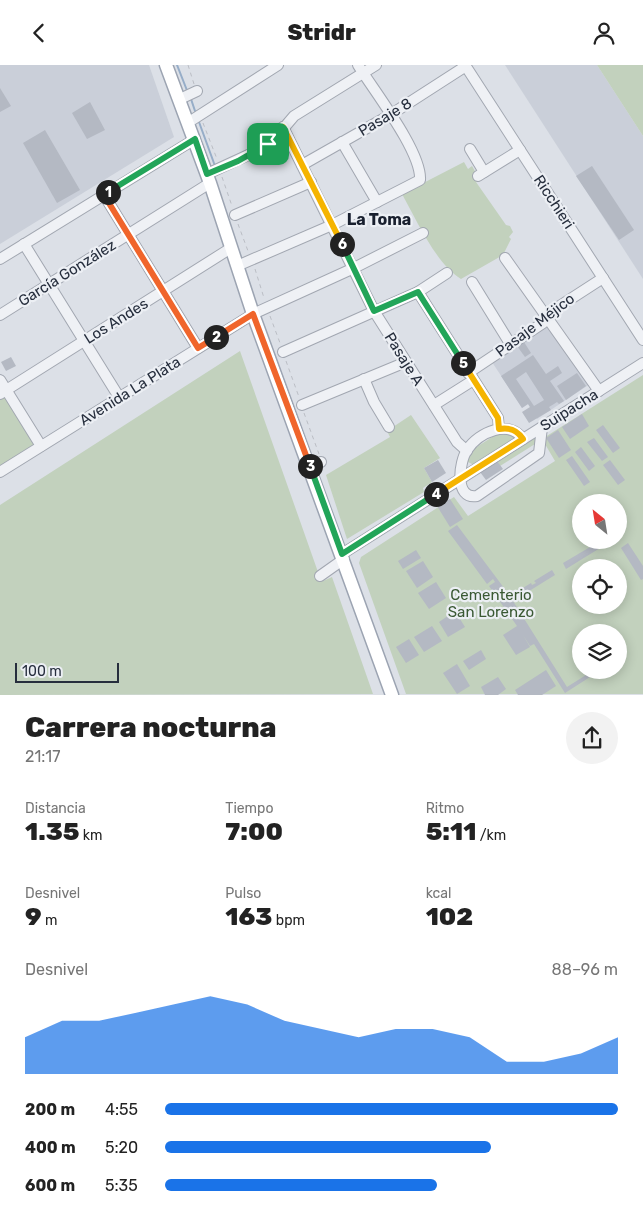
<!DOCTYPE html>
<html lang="es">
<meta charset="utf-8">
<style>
body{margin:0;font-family:Rubik,sans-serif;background:#f2f2f2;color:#222;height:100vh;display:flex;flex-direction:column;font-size:19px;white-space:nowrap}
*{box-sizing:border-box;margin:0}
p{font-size:16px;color:#767676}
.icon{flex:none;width:28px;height:28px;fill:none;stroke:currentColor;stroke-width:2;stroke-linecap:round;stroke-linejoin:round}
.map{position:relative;height:630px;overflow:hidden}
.details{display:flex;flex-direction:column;background:#fff;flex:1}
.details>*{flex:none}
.needle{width:32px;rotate:330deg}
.fabs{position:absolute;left:572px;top:429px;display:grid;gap:10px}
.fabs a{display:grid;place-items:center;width:55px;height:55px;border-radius:50%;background:#fff;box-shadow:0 2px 12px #0003;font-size:25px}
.scale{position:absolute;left:15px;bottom:12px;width:104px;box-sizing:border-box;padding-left:5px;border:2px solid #262e3d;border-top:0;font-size:14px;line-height:18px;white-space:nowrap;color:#262e3d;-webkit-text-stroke:4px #eceff4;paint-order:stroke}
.pin{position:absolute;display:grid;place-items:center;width:42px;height:42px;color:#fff;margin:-21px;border-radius:10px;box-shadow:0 2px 8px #0006}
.km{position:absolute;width:25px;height:25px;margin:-12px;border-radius:50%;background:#222;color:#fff;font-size:14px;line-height:25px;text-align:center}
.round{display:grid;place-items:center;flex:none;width:52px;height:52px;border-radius:26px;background:#f2f2f2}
.summary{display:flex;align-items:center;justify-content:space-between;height:85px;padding:0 25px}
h1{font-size:28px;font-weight:800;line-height:38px}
.metrics{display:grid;grid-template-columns:repeat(3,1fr);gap:8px;height:85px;padding:5px 25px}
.metrics div{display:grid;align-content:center}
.metrics b{font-size:25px;font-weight:800}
.metrics small{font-size:14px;font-weight:400}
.metrics p{font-size:14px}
.chart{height:140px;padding:10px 25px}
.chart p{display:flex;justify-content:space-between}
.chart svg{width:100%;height:90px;margin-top:5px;fill:#1a73e8;opacity:.7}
ul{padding:0 25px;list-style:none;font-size:16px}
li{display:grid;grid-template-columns:80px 60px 1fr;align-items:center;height:38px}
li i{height:12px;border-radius:6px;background:#1a73e8}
header{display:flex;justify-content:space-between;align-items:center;height:65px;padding:0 25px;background:#fff;font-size:22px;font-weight:800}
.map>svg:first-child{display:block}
</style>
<header><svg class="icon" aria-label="back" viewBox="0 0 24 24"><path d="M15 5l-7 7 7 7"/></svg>Stridr<svg class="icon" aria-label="person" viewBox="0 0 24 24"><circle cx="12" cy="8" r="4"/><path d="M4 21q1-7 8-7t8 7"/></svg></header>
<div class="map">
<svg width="643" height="630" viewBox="0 0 643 630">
<rect width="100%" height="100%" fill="#dce0e7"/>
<!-- built -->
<g fill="#cacfd9">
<path d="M0,0H149L174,72L0,179Z"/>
<path d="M505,0H597L643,71V214Z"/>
<path d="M551,259L590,319L537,354L528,339L522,343L492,297Z"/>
</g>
<!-- green -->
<g fill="#c2d1bd" fill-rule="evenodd">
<path d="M597,0H643V71Z"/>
<path d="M464,97L468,104L472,101L480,115L476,117L506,160L510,161L513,167L509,172L511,174L503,190L461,214C436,199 416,154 402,129Z"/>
<path d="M240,286L318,507L323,516L332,512L373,629L0,630V440Z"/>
<path d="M643,310V629H406L359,498L361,492L454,432L468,451L555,396L542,374ZM581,438H619V475H581ZM581,502H619V540H581ZM581,568H619V605H581Z"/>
<path d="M3,329L37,379L0,404V331Z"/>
<path d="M411,350L440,393L424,403L432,417L423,423L424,427L347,474L326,410L390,372L387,366Z"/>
<path d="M500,367L514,370V373L474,400L468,397V393L472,385Z"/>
<path d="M533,372L537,373L535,379L500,401L497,396Z"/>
</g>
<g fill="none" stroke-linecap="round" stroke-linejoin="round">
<!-- stream -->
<g stroke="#96adc8" stroke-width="2">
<path d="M177,0L188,28"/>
<path d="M191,34L195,46"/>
<path d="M199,57L215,101"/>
</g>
</g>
<!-- building -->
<g fill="#b4b9c3" fill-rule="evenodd">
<path d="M0,23L11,41L0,47Z"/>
<path d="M90,37L105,65L87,74L72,48Z"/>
<path d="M45,65L80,125L57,138L23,78Z"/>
<path d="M592,101L634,165L619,175L576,111Z"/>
<path d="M524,277L531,288L525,292L517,281Z"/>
<path d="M533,290L546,309L558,301L562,308L550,316L564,336L559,339L557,337L554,339L549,342L551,345L529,358L522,347L530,342L528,339L522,343L501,311ZM526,307L544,335L534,341L516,314Z"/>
<path d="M11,292L16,301L6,306L1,297Z"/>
<path d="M577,308L586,321L566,335L557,321Z"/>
<path d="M582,349L589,361L570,374L562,362Z"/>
<path d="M603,360L620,383L613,388L596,365Z"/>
<path d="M558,365L571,385L559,393L546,373Z"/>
<path d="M594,373L608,392L602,396L587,377Z"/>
<path d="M581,382L595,401L589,406L575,387Z"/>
<path d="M572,391L590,417L584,421L566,395Z"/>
<path d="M438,395L446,408L432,417L424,403Z"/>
<path d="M610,395L625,415L618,420L603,400Z"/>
<path d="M497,396L503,404L486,415L480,407Z"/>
<path d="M450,434L463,454L450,462L437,441Z"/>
<path d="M457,460L510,531L531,518L532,520L536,518L534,516L552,505L555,510L513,536L567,622L594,605H601L565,628L534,579L530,581L523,570L530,582L516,590L503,570L517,561L489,521L495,517L493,514L487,519L448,466Z"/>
<path d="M602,475H613L566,504L563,498Z"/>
<path d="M628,478L643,501V514L641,515L621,483Z"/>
<path d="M416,485L421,493L403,504L398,496Z"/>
<path d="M423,496L433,512L417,523L406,506Z"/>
<path d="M436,517L446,533L429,544L418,528Z"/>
<path d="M455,546L465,562L448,572L439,557Z"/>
<path d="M432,561L442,576L424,587L414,572Z"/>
<path d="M409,574L419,590L406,598L396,582Z"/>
<path d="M481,585L486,594L469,605L463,596Z"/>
<path d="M457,599L470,621L457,629L443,608Z"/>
<path d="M546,605L556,621L542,630H518L515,625Z"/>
<path d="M498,612L506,624L498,630H485L481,622Z"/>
</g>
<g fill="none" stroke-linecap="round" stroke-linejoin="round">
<defs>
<g id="minor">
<path d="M465,0L643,275"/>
<path d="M180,34L197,26"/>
<path d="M189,57L278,0"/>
<path d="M283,62L374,246L457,377L467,386"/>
<path d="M342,77L377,137"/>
<path d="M470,84L484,107"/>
<path d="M302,100L390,50L466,1"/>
<path d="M207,109L257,86L277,71L294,51L376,0"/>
<path d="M478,111L520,85"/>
<path d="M104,130L198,283"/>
<path d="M235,150L311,117"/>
<path d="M24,179L119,332"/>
<path d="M505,193L599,326"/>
<path d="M0,194L195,74"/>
<path d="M237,201L332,160L420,115C422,87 374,26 358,0"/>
<path d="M472,217L511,280"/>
<path d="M418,227L498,353L499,364"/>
<path d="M0,250L210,118"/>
<path d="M283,287L418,227L447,208"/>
<path d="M468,308L543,258L552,246L603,213"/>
<path d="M364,314L374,337L389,362"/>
<path d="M0,315L41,381"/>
<path d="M0,329L231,183"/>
<path d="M302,340L406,297"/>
<path d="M434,340L472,316"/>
<path d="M523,374C509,354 479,367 467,385C459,397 454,435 477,431L539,388L542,362"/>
<path d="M310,401L321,397"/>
<path d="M0,407L253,249L354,203L423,168"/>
<path d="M342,489L643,298"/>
<path d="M320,511L344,494"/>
</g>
<path id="major" d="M166,0L210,118L253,249L392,630"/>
</defs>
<!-- minor casing -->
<use href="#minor" stroke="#a2a7b1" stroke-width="12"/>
<!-- major casing -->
<use href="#major" stroke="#9ca4b2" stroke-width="15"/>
<!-- path -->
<g stroke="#bbbec5" stroke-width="1" stroke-dasharray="4 4" stroke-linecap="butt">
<path d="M188,0L194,19"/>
<path d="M203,58L217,94"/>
<path d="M222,112L232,141"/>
<path d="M238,159L248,186"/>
<path d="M255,204L264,233"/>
<path d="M270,251L280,278"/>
<path d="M286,296L299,332"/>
<path d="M304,348L319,389"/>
</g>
<!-- minor -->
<use href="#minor" stroke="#eff1f5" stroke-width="10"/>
<!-- major -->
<use href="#major" stroke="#fff" stroke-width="12"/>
</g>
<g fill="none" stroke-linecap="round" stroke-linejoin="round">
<defs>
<path id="split-1" d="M108,127L195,74L207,109L238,96L268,79"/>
<path id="split-2" d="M108,127L104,130L198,283L216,272"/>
<path id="split-3" d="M216,272L253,249L310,401"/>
<path id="split-4" d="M310,401L342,489L436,429"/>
<path id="split-5" d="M436,429L523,374C517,365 510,362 499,364L498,353L463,298"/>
<path id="split-6" d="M342,179L374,246L418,227L463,298"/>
<path id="split-7" d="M268,79L277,72L283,62L342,179"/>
</defs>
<!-- split-1 casing -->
<use href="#split-1" stroke="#fff" stroke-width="10"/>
<!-- split-2 casing -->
<use href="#split-2" stroke="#fff" stroke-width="10"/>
<!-- split-3 casing -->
<use href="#split-3" stroke="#fff" stroke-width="10"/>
<!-- split-4 casing -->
<use href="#split-4" stroke="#fff" stroke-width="10"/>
<!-- split-5 casing -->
<use href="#split-5" stroke="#fff" stroke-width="10"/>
<!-- split-6 casing -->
<use href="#split-6" stroke="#fff" stroke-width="10"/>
<!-- split-7 casing -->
<use href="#split-7" stroke="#fff" stroke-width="10"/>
<!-- split-1 -->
<use href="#split-1" stroke="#22a559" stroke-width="6"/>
<!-- split-2 -->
<use href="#split-2" stroke="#f0652b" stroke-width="6"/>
<!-- split-3 -->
<use href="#split-3" stroke="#f0652b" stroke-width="6"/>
<!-- split-4 -->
<use href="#split-4" stroke="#22a559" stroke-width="6"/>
<!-- split-5 -->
<use href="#split-5" stroke="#f5b400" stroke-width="6"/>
<!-- split-6 -->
<use href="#split-6" stroke="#22a559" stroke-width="6"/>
<!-- split-7 -->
<use href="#split-7" stroke="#f5b400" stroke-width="6"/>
</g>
<g text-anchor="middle" stroke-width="4.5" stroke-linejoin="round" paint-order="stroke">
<!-- street labels -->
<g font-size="15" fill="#262e3d" stroke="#eceff4">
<text transform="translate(385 52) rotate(-31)" y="5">Pasaje 8</text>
<text transform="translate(554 137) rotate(57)" y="5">Ricchieri</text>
<text transform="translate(67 208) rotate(-32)" y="5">García González</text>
<text transform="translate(116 256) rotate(-32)" y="5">Los Andes</text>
<text transform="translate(535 260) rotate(-37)" y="5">Pasaje Méjico</text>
<text transform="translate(404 294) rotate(58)" y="5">Pasaje A</text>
<text transform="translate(130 326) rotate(-32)" y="5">Avenida La Plata</text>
<text transform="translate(569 345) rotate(-32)" y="5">Suipacha</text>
</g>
<!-- park labels -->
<g font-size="15" fill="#3a5933" stroke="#eceff4">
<text x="491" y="535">Cementerio<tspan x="491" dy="17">San Lorenzo</tspan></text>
</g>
<!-- neighbourhood labels -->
<g font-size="16" font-weight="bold" fill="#181f2e" stroke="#eceff4">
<text x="379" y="160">La Toma</text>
</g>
</g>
</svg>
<div class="fabs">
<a><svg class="needle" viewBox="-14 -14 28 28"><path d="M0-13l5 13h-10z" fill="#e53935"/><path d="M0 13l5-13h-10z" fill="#767676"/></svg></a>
<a><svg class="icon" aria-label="locate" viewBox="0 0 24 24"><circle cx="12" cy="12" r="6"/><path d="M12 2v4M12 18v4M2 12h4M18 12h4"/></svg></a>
<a><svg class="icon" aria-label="layers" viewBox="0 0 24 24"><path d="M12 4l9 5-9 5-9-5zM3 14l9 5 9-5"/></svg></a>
</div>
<div class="scale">100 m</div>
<div class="pin" style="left:268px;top:79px;background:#1e9e55"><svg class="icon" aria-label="arrive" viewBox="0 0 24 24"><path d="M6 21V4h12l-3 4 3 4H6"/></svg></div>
<b class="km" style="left:108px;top:127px">1</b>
<b class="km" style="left:216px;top:272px">2</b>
<b class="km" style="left:310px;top:401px">3</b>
<b class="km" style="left:436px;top:429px">4</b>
<b class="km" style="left:463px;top:298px">5</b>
<b class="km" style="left:342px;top:179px">6</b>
</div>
<section class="details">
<div class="summary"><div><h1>Carrera nocturna</h1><p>21:17</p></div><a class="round"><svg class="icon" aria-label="share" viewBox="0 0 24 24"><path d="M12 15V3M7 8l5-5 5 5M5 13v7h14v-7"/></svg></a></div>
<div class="metrics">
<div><p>Distancia</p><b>1.35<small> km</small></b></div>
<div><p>Tiempo</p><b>7:00</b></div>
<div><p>Ritmo</p><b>5:11<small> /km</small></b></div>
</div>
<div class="metrics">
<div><p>Desnivel</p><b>9<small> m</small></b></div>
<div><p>Pulso</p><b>163<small> bpm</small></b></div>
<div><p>kcal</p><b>102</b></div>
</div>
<div class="chart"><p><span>Desnivel</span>88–96 m</p>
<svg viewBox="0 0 160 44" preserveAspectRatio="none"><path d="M0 44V26L10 18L20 18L30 14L40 10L50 6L60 10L70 18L80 22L90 26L100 22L110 22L120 26L130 38L140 38L150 34L160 26V44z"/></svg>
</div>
<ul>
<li><b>200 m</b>4:55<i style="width:100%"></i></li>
<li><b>400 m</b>5:20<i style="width:72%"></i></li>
<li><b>600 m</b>5:35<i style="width:60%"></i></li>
</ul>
</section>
